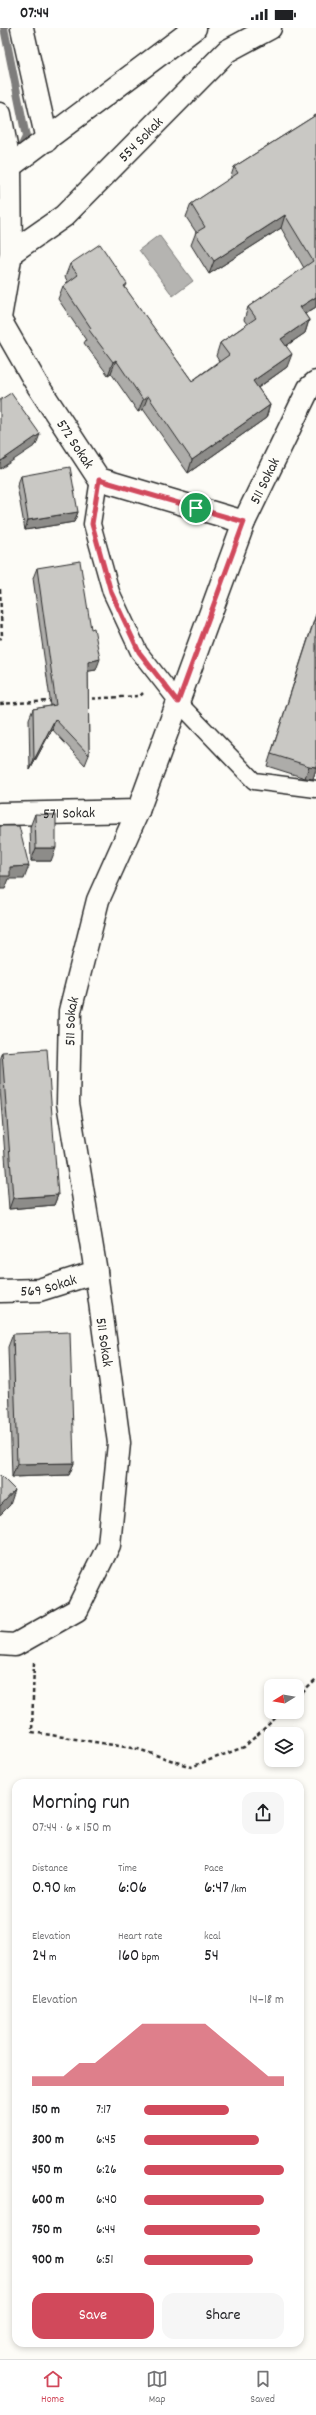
<!DOCTYPE html>
<meta charset="utf-8">
<style>
body{margin:0;font-family:Dekko,sans-serif;background:#f6f6f6;color:#202124;height:100vh;display:flex;flex-direction:column;font-size:15px;white-space:nowrap}
*{box-sizing:border-box;margin:0}
p{font-size:13px;color:#757577}
.icon{flex:none;width:22px;height:22px;fill:none;stroke:currentColor;stroke-width:2;stroke-linecap:round;stroke-linejoin:round}
.map{position:relative;flex:1;overflow:hidden}
.drawer{position:absolute;left:12px;top:1751px;width:292px;height:568px;display:flex;flex-direction:column;background:#fff;border-radius:12px;box-shadow:0 2px 6px #0003}
.drawer>*{flex:none}
.needle{width:26px;rotate:259deg}
.fabs{position:absolute;left:264px;top:1651px;display:grid;gap:8px}
.fabs a{display:grid;place-items:center;width:40px;height:40px;border-radius:8px;background:#fff;box-shadow:0 2px 6px #0003;font-size:20px}
.pin{position:absolute;display:grid;place-items:center;width:34px;height:34px;color:#fff;margin:-17px;border:2px solid #fff;border-radius:50%;box-shadow:0 1px 4px #0007}
.round{display:grid;place-items:center;flex:none;width:42px;height:42px;border-radius:12px;background:#f6f6f6}
.overview{display:flex;align-items:center;justify-content:space-between;height:68px;padding:0 20px}
h1{font-size:22px;font-weight:600;line-height:30px}
.metrics{display:grid;grid-template-columns:repeat(3,1fr);gap:6px;height:68px;padding:4px 20px}
.metrics div{display:grid;align-content:center}
.metrics b{font-size:17px;font-weight:600}
.metrics small{font-size:11px;font-weight:400}
.metrics p{font-size:11px}
.chart{height:112px;padding:8px 20px}
.chart p{display:flex;justify-content:space-between}
.chart svg{width:100%;height:72px;margin-top:4px;fill:#d1495b;opacity:.7}
.action{display:flex;gap:8px;margin-top:auto;padding:8px 20px}
.action a{flex:1;height:46px;border-radius:12px;background:#d1495b;color:#fff;font-size:16px;font-weight:600;line-height:46px;text-align:center}
.action a+a{background:#f6f6f6;color:#202124}
ul{padding:0 20px;list-style:none;font-size:13px}
li{display:grid;grid-template-columns:64px 48px 1fr;align-items:center;height:30px}
li i{height:10px;border-radius:5px;background:#d1495b}
.status{display:flex;justify-content:space-between;align-items:center;height:28px;padding:0 20px;background:#fff;direction:ltr}
.status svg{height:11px;fill:currentColor}
.tab-bar{display:flex;justify-content:space-around;align-items:center;height:56px;border-top:1px solid #e0e0e0;background:#fff;font-size:11px;color:#757577}
.tab-bar a{display:grid;justify-items:center;gap:2px}
.tab-bar .selected{color:#d1495b}
.map>svg:first-child{display:block}
</style>
<div class="status"><b>07:44</b><svg viewBox="0 0 49 12"><path d="M0 12V9h3v3zM5 12V6h3v6zM10 12V3h3v9zM15 12V0h3v12zM26 1h20v11H26zM47 4h2v5h-2z"/></svg></div>
<div class="map">
<svg width="316" height="2331" viewBox="0 0 316 2331">
<rect width="100%" height="100%" fill="#fdfcf7"/>
<filter id="ink" filterUnits="userSpaceOnUse"><feTurbulence type="fractalNoise" baseFrequency=".025" numOctaves="2"/><feDisplacementMap in="SourceGraphic" scale="8" xChannelSelector="R" yChannelSelector="G"/><feConvolveMatrix kernelMatrix="1 2 1 2 8 2 1 2 1" color-interpolation-filters="sRGB"/></filter>
<g filter="url(#ink)">
<!-- water -->
<path fill="#b5b4b1" stroke="#7e7d7b" d="M159,207L193,253L173,268L139,222Z"/>
<g fill="none" stroke-linecap="round" stroke-linejoin="round">
<!-- stream -->
<path stroke="#7e7d7b" stroke-width="8" d="M4,0L26,109L18,125"/>
<defs>
<path id="service" d="M99,451L92,496L111,564L139,624L178,674L254,753L316,761"/>
<g id="minor">
<path d="M22,0L47,112"/>
<path d="M0,86L10,139L11,225L0,290"/>
<path d="M0,146L195,0"/>
<path id="s1" d="M11,225L64,188L227,23L270,0"/>
<path id="s2" d="M0,292L36,355L99,451L244,494"/>
<path id="s3" d="M0,786L138,783"/>
<path id="s4" d="M0,1263L39,1262L96,1244"/>
<path id="s5" d="M0,1616L15,1617L77,1582L109,1517L119,1415L96,1244L68,1075L70,983L98,872L138,783L244,494L309,360L316,354"/>
</g>
</defs>
<!-- service casing -->
<use href="#service" stroke="#2b2b2b" stroke-width="19"/>
<!-- minor casing -->
<use href="#minor" stroke="#2b2b2b" stroke-width="25"/>
<!-- path -->
<g stroke="#2b2b2b" stroke-width="2.5" stroke-dasharray="4 3" stroke-linecap="butt">
<path d="M0,561L2,609L0,611"/>
<path d="M85,671L140,668L143,665"/>
<path d="M0,676L52,673"/>
<path d="M34,1634L32,1704L138,1721L191,1739L244,1719L282,1684"/>
<path d="M297,1670L316,1652"/>
</g>
<!-- service -->
<use href="#service" stroke="#fdfcf7" stroke-width="16"/>
<!-- minor -->
<use href="#minor" stroke="#fdfcf7" stroke-width="22"/>
</g>
<!-- wall -->
<g fill="#adaca9" stroke="#2b2b2b">
<path d="M316,87V279L305,286L309,292L305,305L286,318L287,339L258,360L270,377L266,390L188,445L143,381L138,384L111,345L108,347L84,315L86,312L58,271L63,258L68,254L65,249L70,236L127,256L125,260L192,353L219,333L216,328L220,315L247,296L244,292L248,279L304,240L281,200L209,246L191,217L196,204L186,189L191,176L230,151L234,139Z"/>
<path d="M21,448L78,484L74,494L25,502L17,458Z"/>
<path d="M37,540L96,642L88,643L89,727L85,737L52,701L30,742L29,691L33,681L51,678L33,550Z"/>
<path d="M316,586V741L313,751L305,750L267,738Z"/>
<path d="M35,786L51,833H31L30,799Z"/>
<path d="M2,1024L58,1167L54,1177L9,1181L0,1061V1029Z"/>
<path d="M13,1306L74,1435L69,1447L12,1449L8,1319Z"/>
</g>
<!-- shaded-wall -->
<g fill="#8d8c89" stroke="#2b2b2b">
<path d="M285,187L281,200L209,246L214,233Z"/>
<path d="M316,269V279L296,291L300,279Z"/>
<path d="M309,292L305,305L277,324L281,311Z"/>
<path d="M292,326L287,339L249,366L253,353Z"/>
<path d="M116,332L111,345L108,347L113,334Z"/>
<path d="M148,368L143,381L138,384L143,372Z"/>
<path d="M270,377L266,390L188,445L192,432Z"/>
<path d="M40,406L36,417L0,441V435L1,433Z"/>
<path d="M78,484L74,494L25,502L28,492Z"/>
<path d="M100,631L96,642L84,644L88,634Z"/>
<path d="M55,691L52,701L30,742L34,732Z"/>
<path d="M309,738L316,739V741L313,751L305,750Z"/>
<path d="M36,820H56L51,833H31Z"/>
<path d="M29,838L24,851H9L5,861H0V848L10,839Z"/>
<path d="M58,1167L54,1177L9,1181L13,1170Z"/>
<path d="M74,1435L69,1447L12,1449L17,1436Z"/>
<path d="M15,1462L10,1477L0,1487V1478Z"/>
</g>
<!-- building -->
<g fill="#c9c8c4" stroke="#2b2b2b">
<path d="M316,87V269L300,279L309,292L281,311L292,326L253,353L270,377L192,432L148,368L143,372L116,332L113,334L89,302L91,300L63,258L78,247L70,236L100,216L127,256L124,258L192,353L229,327L220,315L256,290L248,279L313,233L285,187L214,233L195,205L205,199L191,176L238,145L234,139Z"/>
<path d="M11,365L40,406L1,433L0,432V372Z"/>
<path d="M70,439L78,484L28,492L21,448Z"/>
<path d="M80,533L91,601L94,600L100,631L88,634L89,727L55,691L34,732L33,681L56,677L37,540Z"/>
<path d="M316,587V739L309,738L271,726Z"/>
<path d="M35,786L56,787V820H36Z"/>
<path d="M0,798H19L29,838L10,839V848H0Z"/>
<path d="M47,1021L58,1167L13,1170L2,1024Z"/>
<path d="M70,1304L74,1435L17,1436L13,1306Z"/>
<path d="M0,1447L15,1462L0,1478Z"/>
</g>
</g>
<g fill="none" stroke-linecap="round" stroke-linejoin="round" filter="url(#ink)">
<defs>
<path id="route" d="M99,452L244,494L178,674L139,624L111,564L92,496Z"/>
</defs>
<!-- route casing -->
<use href="#route" stroke="#fff" stroke-width="8"/>
<!-- route -->
<use href="#route" stroke="#d1495b" stroke-width="5"/>
</g>
<g text-anchor="middle" stroke-width="4" stroke-linejoin="round" paint-order="stroke">
<!-- street labels -->
<g font-size="15" fill="#2b2b2b" stroke="#fdfcf7">
<text dy="5" stroke="none"><textPath href="#s1" startOffset="173">554 Sokak</textPath></text>
<text dy="5" stroke="none"><textPath href="#s2" startOffset="145">572 Sokak</textPath></text>
<text dy="5" stroke="none"><textPath href="#s5" startOffset="1263">511 Sokak</textPath></text>
<text dy="5" stroke="none"><textPath href="#s3" startOffset="69">571 Sokak</textPath></text>
<text dy="5" stroke="none"><textPath href="#s5" startOffset="687">511 Sokak</textPath></text>
<text dy="5" stroke="none"><textPath href="#s4" startOffset="49">569 Sokak</textPath></text>
<text transform="translate(105 1314) rotate(82)" y="5">511 Sokak</text>
</g>
</g>
</svg>
<div class="fabs">
<a><svg class="needle" viewBox="-14 -14 28 28"><path d="M0-13l5 13h-10z" fill="#e53935"/><path d="M0 13l5-13h-10z" fill="#757577"/></svg></a>
<a><svg class="icon" aria-label="layers" viewBox="0 0 24 24"><path d="M12 4l9 5-9 5-9-5zM3 14l9 5 9-5"/></svg></a>
</div>
<div class="pin" style="left:196px;top:480px;background:#1e9e55"><svg class="icon" aria-label="arrive" viewBox="0 0 24 24"><path d="M6 21V4h12l-3 4 3 4H6"/></svg></div>
<section class="drawer">
<div class="overview"><div><h1>Morning run</h1><p>07:44 · 6 × 150 m</p></div><a class="round"><svg class="icon" aria-label="share" viewBox="0 0 24 24"><path d="M12 15V3M7 8l5-5 5 5M5 13v7h14v-7"/></svg></a></div>
<div class="metrics">
<div><p>Distance</p><b>0.90<small> km</small></b></div>
<div><p>Time</p><b>6:06</b></div>
<div><p>Pace</p><b>6:47<small> /km</small></b></div>
</div>
<div class="metrics">
<div><p>Elevation</p><b>24<small> m</small></b></div>
<div><p>Heart rate</p><b>160<small> bpm</small></b></div>
<div><p>kcal</p><b>54</b></div>
</div>
<div class="chart"><p><span>Elevation</span>14–18 m</p>
<svg viewBox="0 0 160 44" preserveAspectRatio="none"><path d="M0 44V38L10 38L20 38L30 30L40 30L50 22L60 14L70 6L80 6L90 6L100 6L110 6L120 14L130 22L140 30L150 38L160 38V44z"/></svg>
</div>
<ul>
<li><b>150 m</b>7:17<i style="width:61%"></i></li>
<li><b>300 m</b>6:45<i style="width:82%"></i></li>
<li><b>450 m</b>6:26<i style="width:100%"></i></li>
<li><b>600 m</b>6:40<i style="width:86%"></i></li>
<li><b>750 m</b>6:44<i style="width:83%"></i></li>
<li><b>900 m</b>6:51<i style="width:78%"></i></li>
</ul>
<div class="action"><a>Save</a><a>Share</a></div>
</section>
</div>
<nav class="tab-bar">
<a class="selected"><svg class="icon" aria-label="home" viewBox="0 0 24 24"><path d="M3 11l9-7 9 7M6 9v11h12V9"/></svg>Home</a>
<a><svg class="icon" aria-label="map" viewBox="0 0 24 24"><path d="M3 6l6-2 6 2 6-2v14l-6 2-6-2-6 2zM9 4v14M15 6v14"/></svg>Map</a>
<a><svg class="icon" aria-label="saved" viewBox="0 0 24 24"><path d="M7 4h10v16l-5-4-5 4z"/></svg>Saved</a>
</nav>
